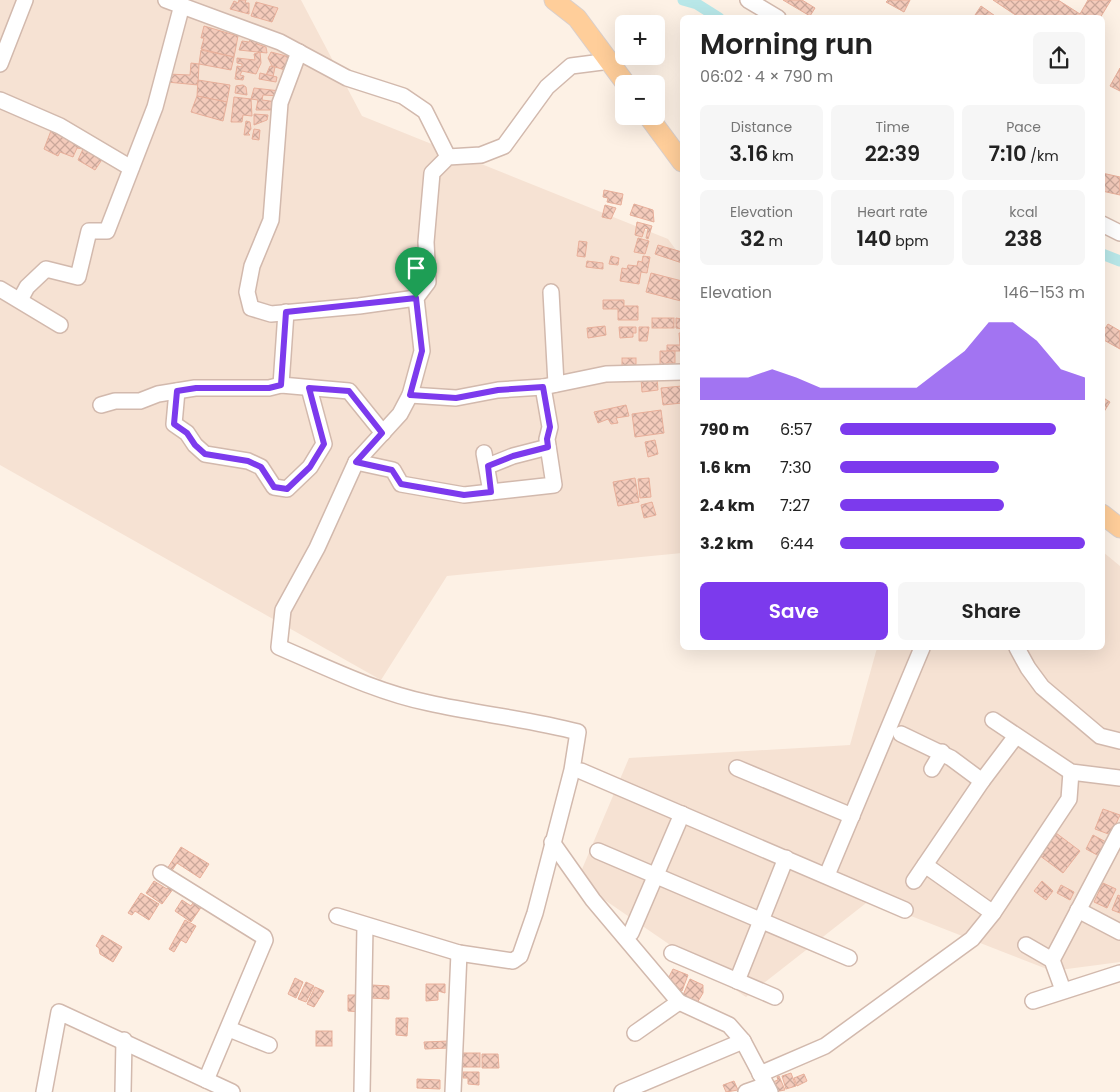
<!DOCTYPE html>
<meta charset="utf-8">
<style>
body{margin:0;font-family:Poppins,sans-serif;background:#f6f6f6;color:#222;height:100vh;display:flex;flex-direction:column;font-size:19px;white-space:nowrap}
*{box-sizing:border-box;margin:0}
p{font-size:16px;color:#767676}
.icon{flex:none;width:28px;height:28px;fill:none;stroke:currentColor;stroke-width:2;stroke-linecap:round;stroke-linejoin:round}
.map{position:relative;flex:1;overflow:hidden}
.sheet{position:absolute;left:680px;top:15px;width:425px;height:635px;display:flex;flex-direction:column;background:#fff;border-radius:8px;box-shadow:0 5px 20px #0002}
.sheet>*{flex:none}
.buttons{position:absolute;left:615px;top:15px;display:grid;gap:10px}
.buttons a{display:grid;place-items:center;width:50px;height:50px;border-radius:8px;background:#fff;box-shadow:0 5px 20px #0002;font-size:25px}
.pin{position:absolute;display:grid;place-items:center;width:42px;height:42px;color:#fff;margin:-51px -21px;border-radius:50% 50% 50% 0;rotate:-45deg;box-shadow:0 0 5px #0007}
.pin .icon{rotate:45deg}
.round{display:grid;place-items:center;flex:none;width:52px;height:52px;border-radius:8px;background:#f6f6f6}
.headline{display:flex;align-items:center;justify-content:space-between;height:85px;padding:0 20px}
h1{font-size:28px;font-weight:600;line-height:38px}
.metrics{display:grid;grid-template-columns:repeat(3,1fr);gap:8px;height:85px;padding:5px 20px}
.metrics div{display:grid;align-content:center;border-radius:8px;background:#f6f6f6;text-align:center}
.metrics b{font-size:21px;font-weight:600}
.metrics small{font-size:14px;font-weight:400}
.metrics p{font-size:14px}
.chart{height:140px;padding:10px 20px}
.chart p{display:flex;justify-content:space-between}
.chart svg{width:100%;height:90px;margin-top:5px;fill:#7c3aed;opacity:.7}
.cta{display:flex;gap:10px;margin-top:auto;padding:10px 20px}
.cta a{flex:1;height:58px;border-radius:8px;background:#7c3aed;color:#fff;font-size:20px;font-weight:600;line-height:58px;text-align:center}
.cta a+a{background:#f6f6f6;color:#222}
ul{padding:0 20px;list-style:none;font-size:16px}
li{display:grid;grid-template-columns:80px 60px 1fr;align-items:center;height:38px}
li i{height:12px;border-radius:6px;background:#7c3aed}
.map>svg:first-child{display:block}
</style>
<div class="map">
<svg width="1120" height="1092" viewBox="0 0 1120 1092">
<defs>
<pattern id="building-cross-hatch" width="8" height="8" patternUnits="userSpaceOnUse" patternTransform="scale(1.25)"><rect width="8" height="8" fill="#f4cbbb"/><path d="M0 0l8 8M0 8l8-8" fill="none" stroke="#caa79a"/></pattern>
</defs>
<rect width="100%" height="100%" fill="#fdf1e5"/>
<!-- residential -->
<g fill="#f6e2d3">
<path d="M0,0H301L362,116L668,239L682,258V553L447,576L381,680L0,465Z"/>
<path d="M1103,552L1120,566V962L1052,971L870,900L746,997L577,881L629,758L850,745L877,648H1102Z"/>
</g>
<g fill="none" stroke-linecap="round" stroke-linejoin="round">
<!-- canal -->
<g stroke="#b8e7e8" stroke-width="11">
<path d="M683,0L697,4L719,18"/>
<path d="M1102,254L1120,261"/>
</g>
</g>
<!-- building -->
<g fill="url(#building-cross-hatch)" stroke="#e8af9a">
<path d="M239,0H246L245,3H249V14L230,9L234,1L238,3Z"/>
<path d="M783,0H802L815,8L810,16Z"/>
<path d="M888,0H910L904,12L886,2Z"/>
<path d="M993,0H1058L1080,14L1088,0H1111L1100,18H1020Z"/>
<path d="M256,2L278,8L272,22L251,16Z"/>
<path d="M981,6L998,18H973Z"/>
<path d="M204,26L238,36L234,57L201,49L204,38H201Z"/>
<path d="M251,37L259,40L257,44L266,47L267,53L239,50L242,41L249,42Z"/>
<path d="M201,50L234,57L231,70L199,64Z"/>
<path d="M260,52L261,63L256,74L242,71L240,75L244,76L243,80L235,79L237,66L242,67V64L237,63V58L255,60L254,54Z"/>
<path d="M271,52L290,57L285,70L272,66L268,58Z"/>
<path d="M191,63L199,64L198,85L167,82L168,74L190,75Z"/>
<path d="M270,66L275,67L273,77L266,75Z"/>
<path d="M1120,68V91L1110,86Z"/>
<path d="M260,73L277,77L276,82L259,79Z"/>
<path d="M198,80L230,85L227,102L197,96Z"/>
<path d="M243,85L246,87L247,95L235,93L236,86Z"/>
<path d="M254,88L280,91V96L263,95L262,100L278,102L272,110H256L258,100L251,99Z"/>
<path d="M197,96L227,102L223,121L191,112Z"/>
<path d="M234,97L251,99L252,116L243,115L242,122H231Z"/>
<path d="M254,114L268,115L267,120L254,125Z"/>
<path d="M246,121L250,122L251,129L248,133L250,135H244Z"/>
<path d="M52,128L105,155L95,170L78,160L83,149L77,148L73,157L60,152L58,156L44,149Z"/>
<path d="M254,129L260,130L259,140L252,139Z"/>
<path d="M1102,173L1120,177V195L1102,191Z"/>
<path d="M604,190L623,194L621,205L607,202L608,198L603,197Z"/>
<path d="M634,204L653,210L654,222L630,215Z"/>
<path d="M605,205L616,208L611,219L602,217Z"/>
<path d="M637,222L652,226L648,239L646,238L648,229L645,228L642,237L635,235Z"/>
<path d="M638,238L649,241L645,254L634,252Z"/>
<path d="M579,241L587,242L585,257L577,256Z"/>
<path d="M658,245L682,252V263L655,254Z"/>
<path d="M611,256L619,258L618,265L609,264Z"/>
<path d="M643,256L650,257L647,273L641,272L639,284L620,281L622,268L627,269L628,265L637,266L638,261L642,262Z"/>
<path d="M587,261L603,263V269L586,267Z"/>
<path d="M651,273L682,281L681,301L646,292Z"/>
<path d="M603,300H624V306H638V320H618V309H603Z"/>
<rect x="652" y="318" width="22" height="10"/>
<path d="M676,318L682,319V329L676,328Z"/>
<path d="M1108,324L1120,331V349L1102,339V333Z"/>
<path d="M605,326L606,335L588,338L587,328Z"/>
<path d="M619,327H636V333H633V337L620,338Z"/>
<path d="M639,327H649L647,341H639Z"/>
<path d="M679,333H682V351H667V345H680Z"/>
<path d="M660,351H675V363H666V369H660Z"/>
<rect x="622" y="358" width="14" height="8"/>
<path d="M657,377L658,390L642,392L641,379Z"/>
<path d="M682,386V403L663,405L661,388Z"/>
<path d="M1102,397L1110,402L1102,415Z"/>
<path d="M626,405L629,416L616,418L618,423L611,424L608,419L598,423L594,412Z"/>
<path d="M661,410L664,433L635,437L632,414Z"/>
<path d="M655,440L658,454L648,457L645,442Z"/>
<path d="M635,478L639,502L618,506L613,482Z"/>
<path d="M649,478L651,497L640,498L638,479Z"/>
<path d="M652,502L656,515L644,518L641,505Z"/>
<path d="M1103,809L1120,815L1111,835L1095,829Z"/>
<path d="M1056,833L1080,851L1063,873L1039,855Z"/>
<path d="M1093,835L1106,842L1099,856L1086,849Z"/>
<path d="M181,847L209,864L200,878L177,863L171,872L167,869Z"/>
<path d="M154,881L167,889L172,882L176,885L162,904L146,893Z"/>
<path d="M1042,881L1053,891L1046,900L1034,891Z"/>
<path d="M1103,883L1116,889L1107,908L1094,902Z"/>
<path d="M1061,885L1074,892L1070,900L1057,893Z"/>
<path d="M141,893L159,904L149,920L135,911L132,915L128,913Z"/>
<path d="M1118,895L1120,896V913L1112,910Z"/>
<path d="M182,900L191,906L194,901L202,906L191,922L175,911Z"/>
<path d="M185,920L196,926L186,943L181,940L174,952L169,949Z"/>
<path d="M102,935L122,947L113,962L100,954L99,948L96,946Z"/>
<path d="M673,969L688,975L682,991L676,989L675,984L668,979Z"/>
<path d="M295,978L303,982L296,998L288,994Z"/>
<path d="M690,979L703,985V993L697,1003L686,1000L683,995Z"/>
<path d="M306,982L314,986L306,1002L298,999Z"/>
<path d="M426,984H445V993L438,991V1000L426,1001Z"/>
<path d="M372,985L389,986V999L371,998Z"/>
<path d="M315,987L324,991L314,1007L307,1004Z"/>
<path d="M348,995H362V1012L348,1011Z"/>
<path d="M396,1018H408L407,1036L396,1035Z"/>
<rect x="316" y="1031" width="16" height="15"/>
<path d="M449,1041V1048L425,1049L424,1042Z"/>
<rect x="461" y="1053" width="19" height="14"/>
<path d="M482,1054H498L499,1068H482Z"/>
<path d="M463,1072H479V1085L468,1084V1078H463Z"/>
<path d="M791,1073L796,1086L786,1089L782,1076Z"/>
<path d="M804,1074L807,1081L797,1086L794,1078Z"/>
<path d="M779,1076L785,1090L774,1092L770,1083L778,1080L777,1077Z"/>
<path d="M417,1079L440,1080V1089L417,1088Z"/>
<path d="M734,1081L738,1090L726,1092L723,1085Z"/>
</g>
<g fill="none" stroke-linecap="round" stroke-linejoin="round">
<defs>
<g id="minor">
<path d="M166,0L280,42L347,78L403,96L425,111L448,157"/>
<path d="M748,0L778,18"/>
<path d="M299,52L280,103L271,220L252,266L247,292L251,308L271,314L359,306L416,298"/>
<path d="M0,64L25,0"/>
<path d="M0,100L60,126L131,168"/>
<path d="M1102,224L1120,233"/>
<path d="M0,289L60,325"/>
<path d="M551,292L556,384"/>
<path d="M20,300L27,287L46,269L78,277L89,231H107L155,107L182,5"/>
<path d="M281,385L286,312"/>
<path d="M177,391L174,424L187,433L195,445L205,454L248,461L261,467L274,487L287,489L310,467L324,444L309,388"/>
<path d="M410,395L456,398L498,390L543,387L606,374L682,372"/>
<path d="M101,405L115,401H140L158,394L195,388H269L281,385L349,391L383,433"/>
<path d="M484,453L491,492"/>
<path d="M356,462L393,470L401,484L464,495L554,485L547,439L550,427L543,387"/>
<path d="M488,466L513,456L548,447"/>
<path d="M1017,648L1028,668L1042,687L1100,736L1120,741"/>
<path d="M993,720L1071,772L1120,778"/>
<path d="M901,734L951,758L982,781"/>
<path d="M737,768L852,816"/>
<path d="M932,769L942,752"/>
<path d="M581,771L905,910"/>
<path d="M552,842L593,900L679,1002L729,1025L743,1041L770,1092"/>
<path d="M598,851L849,958"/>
<path d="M925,865L993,913"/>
<path d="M161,873L264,937L265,940L206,1080"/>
<path d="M827,875L922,648"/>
<path d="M914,881L982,781L1016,736"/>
<path d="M1078,910L1120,932"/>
<path d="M337,916L459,953L513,961L520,956L535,913L572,770L578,732C529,719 478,714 429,703C376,692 328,668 279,647L283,610L317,548L356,462L400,414L410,395L422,351L416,298L428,282L426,242L432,173L448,157L481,155L504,146L547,87L571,66L610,61"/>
<path d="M631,933L682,814"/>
<path d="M1026,945L1052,960L1063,990"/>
<path d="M672,953L775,997"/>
<path d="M1052,960L1120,831"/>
<path d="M737,981L786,858"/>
<path d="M1033,1001L1120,973"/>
<path d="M229,1029L269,1045"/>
<path d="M635,1033L679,1002"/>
<path d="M760,1074L825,1046L972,939L993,913L1069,799L1071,772"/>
<path d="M44,1092L59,1012L232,1092"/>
<path d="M123,1092L124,1040"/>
<path d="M362,1092L365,926"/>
<path d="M453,1092L459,953"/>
<path d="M622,1092L743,1041"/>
<path d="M746,1092L766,1085"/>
</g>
<g id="major">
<path d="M554,0L577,18L626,84"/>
<path d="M648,116L682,162"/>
<path d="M1102,514L1120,528"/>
</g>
</defs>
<!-- minor casing -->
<use href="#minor" stroke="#d2b9ad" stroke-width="18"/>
<!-- major casing -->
<use href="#major" stroke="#d9cfcc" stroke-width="21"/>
<!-- minor -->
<use href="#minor" stroke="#fff" stroke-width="15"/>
<!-- major -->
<use href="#major" stroke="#ffce9a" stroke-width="19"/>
</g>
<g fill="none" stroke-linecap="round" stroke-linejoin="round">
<defs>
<path id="route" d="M416,298L422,351L410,395L456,398L498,390L543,387L550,427L547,439L548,447L513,456L488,466L491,492L464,495L401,484L392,470L356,462L382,433L349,391L309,388L324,444L310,467L287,489L274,487L261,467L248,461L205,454L195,445L187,433L174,424L177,391L196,388H269L281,385L286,312Z"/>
</defs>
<!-- route casing -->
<use href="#route" stroke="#fff" stroke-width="10"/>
<!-- route -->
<use href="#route" stroke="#7c3aed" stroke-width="6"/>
</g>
</svg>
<div class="buttons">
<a>+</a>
<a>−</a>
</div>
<div class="pin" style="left:416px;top:298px;background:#1e9e55"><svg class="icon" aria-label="arrive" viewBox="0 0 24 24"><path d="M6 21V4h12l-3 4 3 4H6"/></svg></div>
<section class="sheet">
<div class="headline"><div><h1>Morning run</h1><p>06:02 · 4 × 790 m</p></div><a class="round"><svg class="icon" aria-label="share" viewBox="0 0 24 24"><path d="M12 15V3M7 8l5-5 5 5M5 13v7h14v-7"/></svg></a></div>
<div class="metrics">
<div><p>Distance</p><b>3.16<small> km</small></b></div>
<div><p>Time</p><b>22:39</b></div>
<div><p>Pace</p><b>7:10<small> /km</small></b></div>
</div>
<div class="metrics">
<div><p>Elevation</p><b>32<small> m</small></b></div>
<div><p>Heart rate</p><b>140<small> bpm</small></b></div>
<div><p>kcal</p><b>238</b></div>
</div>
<div class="chart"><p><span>Elevation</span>146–153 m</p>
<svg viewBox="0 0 160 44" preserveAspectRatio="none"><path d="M0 44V33L10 33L20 33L30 29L40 33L50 38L60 38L70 38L80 38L90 38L100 29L110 20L120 6L130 6L140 15L150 29L160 33V44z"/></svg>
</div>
<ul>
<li><b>790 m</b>6:57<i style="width:88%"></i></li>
<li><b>1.6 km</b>7:30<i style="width:65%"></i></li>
<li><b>2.4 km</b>7:27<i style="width:67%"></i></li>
<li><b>3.2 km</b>6:44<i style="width:100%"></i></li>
</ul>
<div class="cta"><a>Save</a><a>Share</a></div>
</section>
</div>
